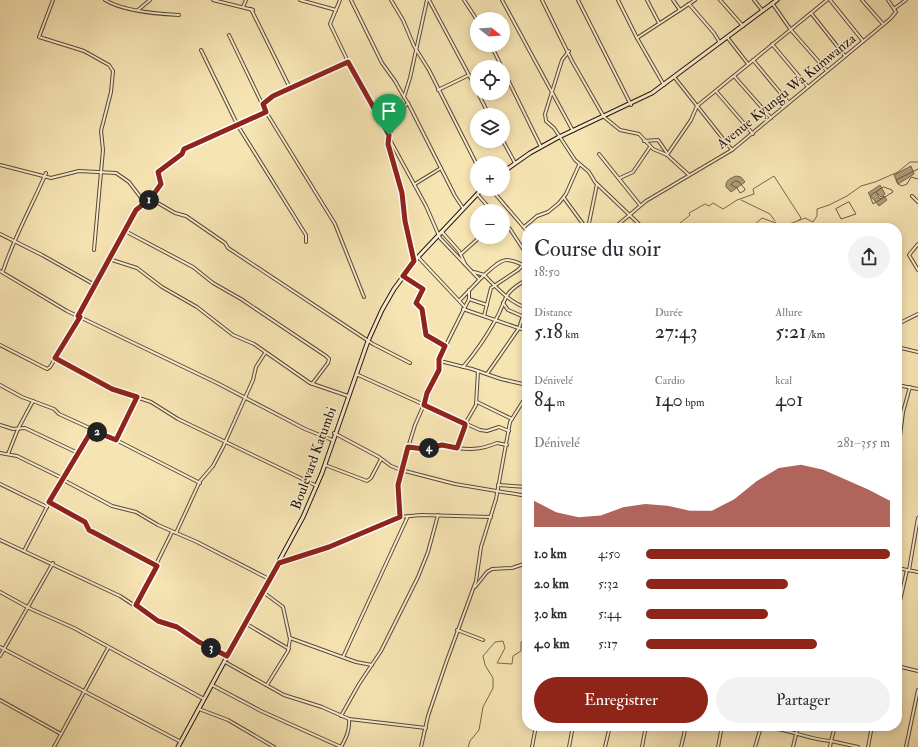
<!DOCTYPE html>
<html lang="fr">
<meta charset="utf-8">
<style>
body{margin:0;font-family:"IM FELL Double Pica",serif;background:#f2f2f3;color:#2b2b33;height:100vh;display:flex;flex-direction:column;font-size:15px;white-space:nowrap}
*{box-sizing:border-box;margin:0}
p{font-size:13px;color:#7c7c81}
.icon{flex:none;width:22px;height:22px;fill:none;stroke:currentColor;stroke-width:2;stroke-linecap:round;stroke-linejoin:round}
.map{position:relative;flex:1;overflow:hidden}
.details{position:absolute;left:522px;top:223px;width:380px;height:508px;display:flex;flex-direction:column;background:#fff;border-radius:16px;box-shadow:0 2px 10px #0003}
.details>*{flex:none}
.needle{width:26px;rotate:107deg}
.controls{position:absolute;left:470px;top:12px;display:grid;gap:8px}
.controls a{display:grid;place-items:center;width:40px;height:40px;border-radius:50%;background:#fff;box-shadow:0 2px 10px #0003;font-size:20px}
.pin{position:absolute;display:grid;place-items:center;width:34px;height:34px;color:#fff;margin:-41px -17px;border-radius:50% 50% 50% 0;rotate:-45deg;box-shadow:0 0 4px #0007}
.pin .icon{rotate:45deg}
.km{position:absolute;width:20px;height:20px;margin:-10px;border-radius:50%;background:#222;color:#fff;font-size:11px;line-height:20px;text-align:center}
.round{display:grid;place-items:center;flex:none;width:42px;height:42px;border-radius:21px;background:#f2f2f3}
.headline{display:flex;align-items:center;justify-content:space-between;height:68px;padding:0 12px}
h1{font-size:22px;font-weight:600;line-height:30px}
.figures{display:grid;grid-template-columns:repeat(3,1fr);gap:6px;height:68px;padding:4px 12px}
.figures div{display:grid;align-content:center}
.figures b{font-size:20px;font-weight:600}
.figures small{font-size:11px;font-weight:400}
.figures p{font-size:11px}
.chart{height:112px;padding:8px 12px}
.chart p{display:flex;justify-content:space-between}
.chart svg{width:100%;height:72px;margin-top:4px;fill:#8f2418;opacity:.7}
.cta{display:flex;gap:8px;margin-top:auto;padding:8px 12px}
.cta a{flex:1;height:46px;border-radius:24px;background:#8f2418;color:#fff;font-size:16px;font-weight:600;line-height:46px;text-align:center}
.cta a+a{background:#f2f2f3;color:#2b2b33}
ul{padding:0 12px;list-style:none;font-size:13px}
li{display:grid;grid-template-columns:64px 48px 1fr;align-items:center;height:30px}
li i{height:10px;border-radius:5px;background:#8f2418}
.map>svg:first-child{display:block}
</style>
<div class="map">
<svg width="918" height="747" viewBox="0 0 918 747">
<rect width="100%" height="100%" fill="#f7e4b3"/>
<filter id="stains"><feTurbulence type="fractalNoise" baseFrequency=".005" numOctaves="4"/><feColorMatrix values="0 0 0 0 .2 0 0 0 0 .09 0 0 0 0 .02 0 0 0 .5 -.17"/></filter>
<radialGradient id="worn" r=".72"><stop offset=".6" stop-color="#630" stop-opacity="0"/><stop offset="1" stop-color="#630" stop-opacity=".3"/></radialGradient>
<!-- water -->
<g fill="#af9e7a" stroke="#77674e">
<path d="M911,166L914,174L898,184L894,175Z"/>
<path d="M736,176L741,177L745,182L731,192L726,187C725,181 730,178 736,176Z"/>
<path d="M880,185L885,194L881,197L876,192L880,199L884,196L887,200L879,206L868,193Z"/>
</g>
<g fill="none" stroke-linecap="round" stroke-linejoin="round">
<!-- shore -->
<g stroke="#685a43" stroke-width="1">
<path d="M918,169L896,180L898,184L902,186L907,184L911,177L918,179"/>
<path d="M736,181L739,182L745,189L744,191L740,193L737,188L731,185L732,183Z"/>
<path d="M884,187L892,190L893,192L873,204L870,196Z"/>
<path d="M849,202L856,214L841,219L836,209Z"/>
</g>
<!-- stream -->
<g stroke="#77674e" stroke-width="1">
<path d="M741,200L770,214L775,221"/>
<path d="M674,228L690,215L689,213L705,204L709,206L713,203L723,209L737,200L754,194L753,189L774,176L801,218L799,220"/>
<path d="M751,228L762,218L784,226L805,218L813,222L817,216V209L829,205L847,196L861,186L875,182L898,172L910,162H918"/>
<path d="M468,747L470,741L479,730L483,707L493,688V678L485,665L483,656L495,642L503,641L505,648L497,663L512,664L513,656L521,651V642L527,639"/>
</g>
<defs>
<g id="street">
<path d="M53,0L39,37L84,51L109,65L113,71L111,92L101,131L103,150L94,250"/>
<path d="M105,0C123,11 157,14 179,15"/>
<path d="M213,0L253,10"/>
<path d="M300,0L336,10"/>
<path d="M340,0L330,24L353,72L370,100L389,135L390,140L426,206L440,238L479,279"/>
<path d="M351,0L382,63L395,81L404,97"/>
<path d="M391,0L403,20L414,46L429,70L477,165"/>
<path d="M429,0L477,90"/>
<path d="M464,0L477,20"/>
<path d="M502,0L573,131"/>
<path d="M542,0L572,61L604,117L620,130L639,134L653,149L667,155L689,175"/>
<path d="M578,0L631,105"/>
<path d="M618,0L637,38L664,85"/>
<path d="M647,0L659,23"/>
<path d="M673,0L680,10L689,4L714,33L720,43"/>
<path d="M720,0L743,26"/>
<path d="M754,0L762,10"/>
<path d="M830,0L863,41"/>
<path d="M862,0L883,24"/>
<path d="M772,3L791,30L827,71"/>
<path d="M689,4L695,0"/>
<path d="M243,7L246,0"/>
<path d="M895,8L906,0"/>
<path d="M251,9L290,88"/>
<path d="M138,10L150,0"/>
<path d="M811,13L845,56"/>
<path d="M229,35L266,112L335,224L364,297"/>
<path d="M727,37L748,64"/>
<path d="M637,38L680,10"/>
<path d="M772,44L808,87"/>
<path d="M491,45L541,147"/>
<path d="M201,50L238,126L306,235V242"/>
<path d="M569,51L562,60L545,114L546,121L554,128L575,160L589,172L595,182L639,224V228"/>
<path d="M753,60L788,102"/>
<path d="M734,76L771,118"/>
<path d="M675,78L732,150"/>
<path d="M438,90L469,75"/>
<path d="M716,91L753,134"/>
<path d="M478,93L489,115"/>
<path d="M408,103L455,196L463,208"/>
<path d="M263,104L273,96L348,62"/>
<path d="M503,141L515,163"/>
<path d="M644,141L658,140L667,153"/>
<path d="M599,154L640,205"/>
<path d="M667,155L691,120L697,106L827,0"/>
<path d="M0,165L51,178L79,171L116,173L129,182L145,203"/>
<path d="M620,178L633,172L650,147"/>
<path d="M415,184L441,168"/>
<path d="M491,189L527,231"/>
<path d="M477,194L492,211"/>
<path d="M912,196L918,202"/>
<path d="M564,198L586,228"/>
<path d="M151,199L175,213L186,216L225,243L228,248L373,344L410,363"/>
<path d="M503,224L510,229L527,255"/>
<path d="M524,227L537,216L548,212L559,203L566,194L579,165"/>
<path d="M588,228L597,184"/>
<path d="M614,228L646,201L732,150L890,19L896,12L888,0"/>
<path d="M125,231L193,267L213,283L241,299L326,356L329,359L328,363L312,384"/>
<path d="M442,232L459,251L465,264"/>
<path d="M0,234L42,255L95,285"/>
<path d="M918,244L909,255L918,270"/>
<path d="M461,254L480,237"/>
<path d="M418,257L464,306"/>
<path d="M109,259L137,268L162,287L197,307L233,335L254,344L310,383L348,396"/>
<path d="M415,261L405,221L402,193L388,144C389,130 398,112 408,103L404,97L410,78L427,0"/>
<path d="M0,271L67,311L217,383L305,429L332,440"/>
<path d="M3,271C14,237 32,206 46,173"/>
<path d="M474,272L484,275C503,259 503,255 527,267"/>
<path d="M403,276L423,289L417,303L423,309L426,335L445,346"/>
<path d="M527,278V287"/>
<path d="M469,299L487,305"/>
<path d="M460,300L484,275C497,288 509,302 527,308"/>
<path d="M503,303L508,310L522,316"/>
<path d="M524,307L527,287"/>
<path d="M463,309L527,331"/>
<path d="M78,315L136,210L151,199L161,185L158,172L182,154L184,149L266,112"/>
<path d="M484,316L491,288L518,270L523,265"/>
<path d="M898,324L918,314"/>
<path d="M0,345L47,369L50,367L80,317"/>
<path d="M897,347L918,352"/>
<path d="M55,358L112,389L151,402L178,419L317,486"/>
<path d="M440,361L472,369L501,379L527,385"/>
<path d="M463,367C475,353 486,337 495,321C508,299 500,295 526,280"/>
<path d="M356,374L480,430L487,431L499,427L509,431"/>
<path d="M487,374L519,328L526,307"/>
<path d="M0,385L22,397L54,409L59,414L116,440L200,483"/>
<path d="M897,385L918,389"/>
<path d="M477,402L512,419"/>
<path d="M0,425L13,429L25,428L78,453"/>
<path d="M334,433L379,457L391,466L401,470L455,484L527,496"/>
<path d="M116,440L137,397"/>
<path d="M408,447C421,450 429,446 442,445C447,445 452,447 457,448C473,450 482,449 497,443L507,445"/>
<path d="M457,448L465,424L476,405L478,371"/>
<path d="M0,453L17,456L62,478L67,482L112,506L136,512L158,525L197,542L269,579"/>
<path d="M8,454L18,429L33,401"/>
<path d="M897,460L903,412L910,387"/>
<path d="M325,465L367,481L371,478L381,459"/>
<path d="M0,484L47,507"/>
<path d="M498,485L527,487"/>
<path d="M49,502L85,522L89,530L157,566"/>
<path d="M400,517L398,489L401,470L415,425L439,370V359L469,299V290"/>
<path d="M176,533L200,481L213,466L223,447L253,380L256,367L265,353"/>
<path d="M0,540L120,596L158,621L177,627L199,642L227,656"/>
<path d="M24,551L62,478L92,430"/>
<path d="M279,563L329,547L400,517L421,515L491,517"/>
<path d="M897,568L918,572"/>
<path d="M909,570L918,518"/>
<path d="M475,587L487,572L492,569L512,568L527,563"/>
<path d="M0,592L31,609L74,628L204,699"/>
<path d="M263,592L283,607L290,639L288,651L267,685"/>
<path d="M136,605L172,532"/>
<path d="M897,614L907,570"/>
<path d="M245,623L289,649"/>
<path d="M457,630L483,640"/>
<path d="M290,638L356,662L372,665"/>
<path d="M0,647L181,742"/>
<path d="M0,656L53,563"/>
<path d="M343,657L408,516"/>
<path d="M225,662L284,695L322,707L349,719L426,728"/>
<path d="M897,666L918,671"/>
<path d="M212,685L261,711L341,747"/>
<path d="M0,700L61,734"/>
<path d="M199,709L228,720L274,747"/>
<path d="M341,716L359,684L381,651L418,577L428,552L438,515"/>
<path d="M758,726C767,729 775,728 783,730C799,734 814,740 831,741L835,726"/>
<path d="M54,747L108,648"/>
<path d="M341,747C346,738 350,730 349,719"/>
<path d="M421,747L428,716L446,663L476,581L481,547L496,499L510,422L527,395"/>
<path d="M532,747L536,726"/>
<path d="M569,747L573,726"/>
<path d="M605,747L610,726"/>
<path d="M642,747L646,726"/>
<path d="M681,747L686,726"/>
<path d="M718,747L722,726"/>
<path d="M755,747L761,727"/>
<path d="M793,747L798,726"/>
<path d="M830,747L831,741L858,747"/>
<path d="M868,747L872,726"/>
<path d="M906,747L918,690"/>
</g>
<g id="secondary">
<path d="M503,172L530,153L559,137L652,93L777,0"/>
<path d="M178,747L303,517L322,473L368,341L382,310L394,289L418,257L482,189"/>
</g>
</defs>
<!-- street casing -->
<use href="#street" stroke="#574936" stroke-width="4"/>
<!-- secondary casing -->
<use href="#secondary" stroke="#22150c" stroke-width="5"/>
<!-- street -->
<use href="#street" stroke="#faedce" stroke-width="2"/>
<!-- secondary -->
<use href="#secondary" stroke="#faedce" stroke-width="3"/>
</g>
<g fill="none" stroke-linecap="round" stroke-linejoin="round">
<defs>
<path id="route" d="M348,62L389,135L388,144L402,193L405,221L414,261L403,276L423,289L416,303L422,309L426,335L445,346L439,359V370L427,393L424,405L465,424V426L457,448L442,445L424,449L408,447L398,485L400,517L329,547L279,563L227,656L199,642L177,627L158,621L136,605L157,566L89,530L85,522L49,502L92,430L116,440L137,397L112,389L55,358L80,317L78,316L136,210L151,198L161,184L158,172L182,154L184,149L266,112L263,104L273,96Z"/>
</defs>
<!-- route casing -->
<use href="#route" stroke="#fff" stroke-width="8"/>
<!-- route -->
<use href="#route" stroke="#8f2418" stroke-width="5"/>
</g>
<g text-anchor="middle" stroke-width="3" stroke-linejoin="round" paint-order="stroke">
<!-- street labels -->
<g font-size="14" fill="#22150c" stroke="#faedce">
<text transform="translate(786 91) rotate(-39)" y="5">Avenue Kyungu Wa Kumwanza</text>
<text transform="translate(313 458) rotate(-70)" y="5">Boulevard Katumbi</text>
</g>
</g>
<rect width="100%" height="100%" filter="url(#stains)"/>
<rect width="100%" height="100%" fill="url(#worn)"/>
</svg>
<div class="controls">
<a><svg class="needle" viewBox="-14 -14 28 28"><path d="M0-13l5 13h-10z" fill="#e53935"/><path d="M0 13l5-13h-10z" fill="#7c7c81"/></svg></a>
<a><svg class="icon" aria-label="locate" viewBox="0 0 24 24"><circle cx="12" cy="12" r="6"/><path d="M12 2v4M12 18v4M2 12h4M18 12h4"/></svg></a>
<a><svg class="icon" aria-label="layers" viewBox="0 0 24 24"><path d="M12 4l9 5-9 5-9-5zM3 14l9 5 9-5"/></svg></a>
<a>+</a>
<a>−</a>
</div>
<div class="pin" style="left:389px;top:135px;background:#1e9e55"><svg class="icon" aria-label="arrive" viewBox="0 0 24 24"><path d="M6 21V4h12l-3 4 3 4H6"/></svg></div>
<b class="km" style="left:149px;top:200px">1</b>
<b class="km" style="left:97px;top:432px">2</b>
<b class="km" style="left:211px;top:648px">3</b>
<b class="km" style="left:429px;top:448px">4</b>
<section class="details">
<div class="headline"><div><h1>Course du soir</h1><p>18:50</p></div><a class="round"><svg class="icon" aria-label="share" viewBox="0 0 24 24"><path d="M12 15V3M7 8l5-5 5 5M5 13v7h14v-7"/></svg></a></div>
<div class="figures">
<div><p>Distance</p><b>5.18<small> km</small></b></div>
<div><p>Durée</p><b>27:43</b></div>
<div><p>Allure</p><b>5:21<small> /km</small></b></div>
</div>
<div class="figures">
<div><p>Dénivelé</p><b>84<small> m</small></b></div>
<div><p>Cardio</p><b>140<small> bpm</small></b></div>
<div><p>kcal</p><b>401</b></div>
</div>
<div class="chart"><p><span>Dénivelé</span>281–355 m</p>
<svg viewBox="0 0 160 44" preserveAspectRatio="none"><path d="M0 44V28L10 35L20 38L30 37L40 32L50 30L60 31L70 34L80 34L90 27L100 16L110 8L120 6L130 9L140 15L150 21L160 28V44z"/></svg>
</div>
<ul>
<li><b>1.0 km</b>4:50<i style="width:100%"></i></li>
<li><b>2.0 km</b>5:32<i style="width:58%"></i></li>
<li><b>3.0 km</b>5:44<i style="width:50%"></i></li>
<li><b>4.0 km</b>5:17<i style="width:70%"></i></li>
</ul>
<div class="cta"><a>Enregistrer</a><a>Partager</a></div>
</section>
</div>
